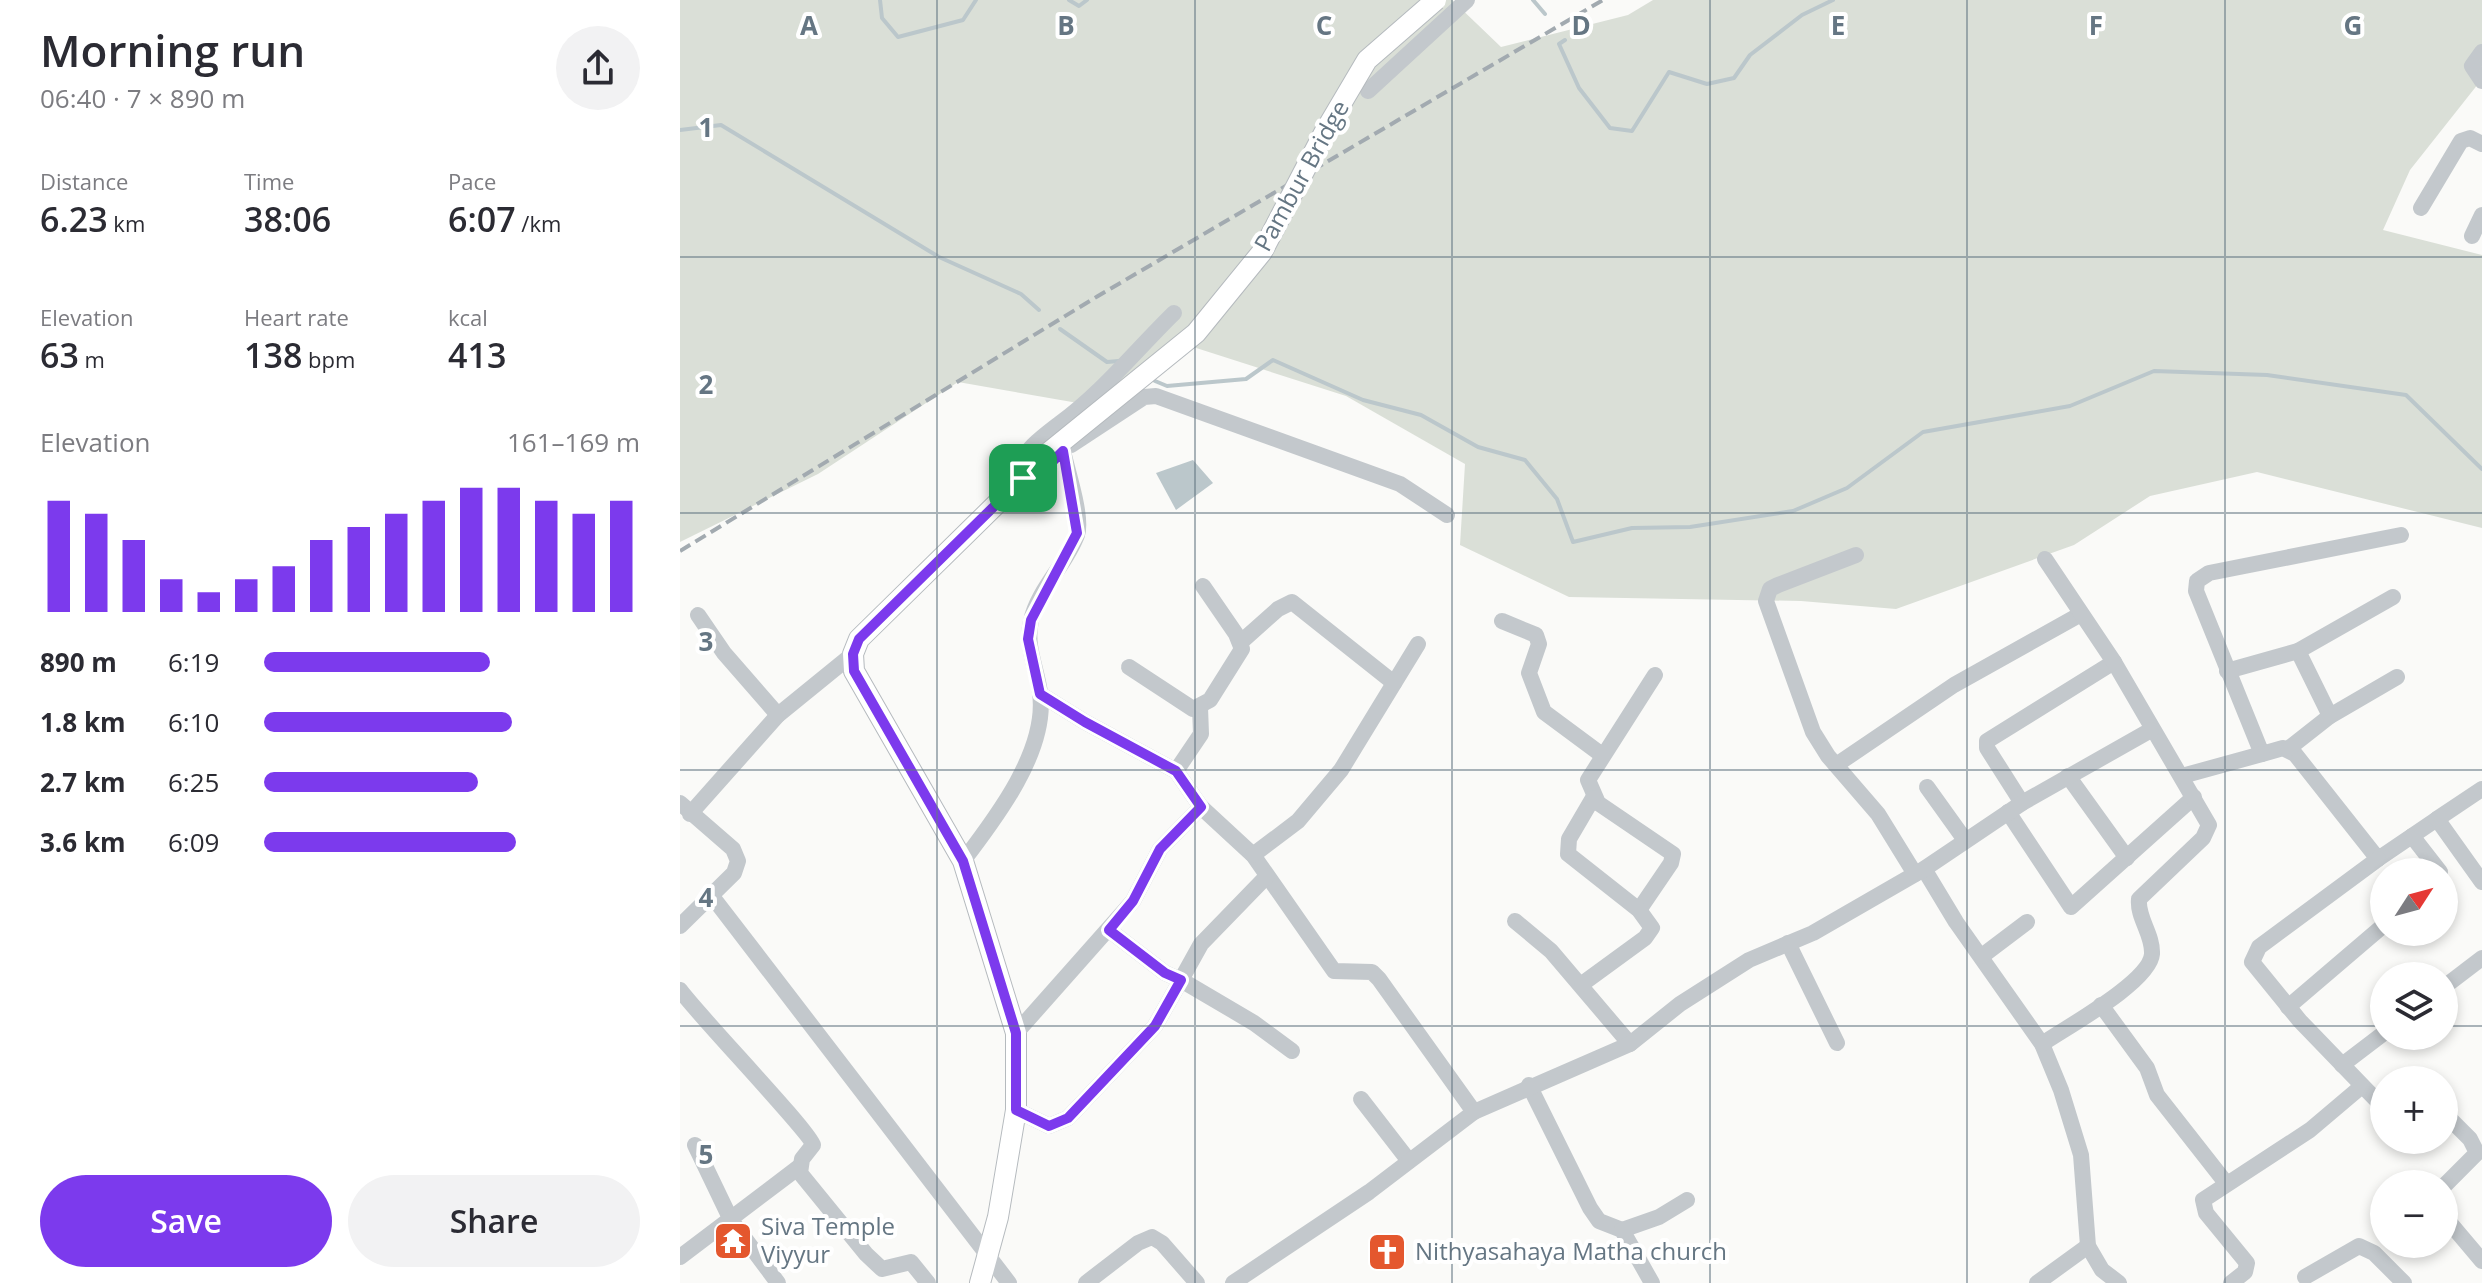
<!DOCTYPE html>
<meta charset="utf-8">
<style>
body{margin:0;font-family:"Open Sans",sans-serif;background:#f2f2f3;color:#2b2b33;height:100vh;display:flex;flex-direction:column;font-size:30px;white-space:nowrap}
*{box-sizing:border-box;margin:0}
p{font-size:26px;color:#7c7c81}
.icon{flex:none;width:44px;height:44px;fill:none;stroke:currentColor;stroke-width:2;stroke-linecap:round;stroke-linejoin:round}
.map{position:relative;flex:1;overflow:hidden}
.sheet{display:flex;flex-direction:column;background:#fff;width:680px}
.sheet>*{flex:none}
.needle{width:52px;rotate:54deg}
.controls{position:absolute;left:1690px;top:858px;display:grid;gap:16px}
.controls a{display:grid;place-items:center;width:88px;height:88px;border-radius:50%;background:#fff;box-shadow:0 4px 12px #0003;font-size:40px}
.pin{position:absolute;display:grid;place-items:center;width:68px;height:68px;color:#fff;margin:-34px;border-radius:16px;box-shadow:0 4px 12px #0006}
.round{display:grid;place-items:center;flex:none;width:84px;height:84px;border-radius:42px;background:#f2f2f3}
.head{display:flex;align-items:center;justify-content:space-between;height:136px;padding:0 40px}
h1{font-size:44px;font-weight:600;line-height:60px}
.metrics{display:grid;grid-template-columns:repeat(3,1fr);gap:12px;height:136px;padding:8px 40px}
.metrics div{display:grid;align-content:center}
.metrics b{font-size:34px;font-weight:600}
.metrics small{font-size:22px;font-weight:400}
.metrics p{font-size:22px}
.chart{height:224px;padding:16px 40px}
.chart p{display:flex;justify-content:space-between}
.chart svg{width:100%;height:144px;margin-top:8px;stroke:#7c3aed;stroke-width:6}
.cta{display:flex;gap:16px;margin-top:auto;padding:16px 40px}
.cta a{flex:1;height:92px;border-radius:48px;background:#7c3aed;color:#fff;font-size:32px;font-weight:600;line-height:92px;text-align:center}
.cta a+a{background:#f2f2f3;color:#2b2b33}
ul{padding:0 40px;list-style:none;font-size:26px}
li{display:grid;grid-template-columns:128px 96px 1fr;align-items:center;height:60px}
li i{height:20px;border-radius:10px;background:#7c3aed}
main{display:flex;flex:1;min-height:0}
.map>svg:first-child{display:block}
</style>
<main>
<section class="sheet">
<div class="head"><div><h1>Morning run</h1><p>06:40 · 7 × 890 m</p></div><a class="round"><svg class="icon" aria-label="share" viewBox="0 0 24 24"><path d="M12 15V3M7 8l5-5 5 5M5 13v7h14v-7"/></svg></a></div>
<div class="metrics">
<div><p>Distance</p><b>6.23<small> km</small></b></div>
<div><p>Time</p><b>38:06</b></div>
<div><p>Pace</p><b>6:07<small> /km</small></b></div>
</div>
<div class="metrics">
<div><p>Elevation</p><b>63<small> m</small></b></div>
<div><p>Heart rate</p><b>138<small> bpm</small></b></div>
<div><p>kcal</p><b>413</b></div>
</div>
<div class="chart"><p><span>Elevation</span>161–169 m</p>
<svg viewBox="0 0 160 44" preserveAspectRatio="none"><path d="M5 44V10M15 44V14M25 44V22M35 44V34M45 44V38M55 44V34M65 44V30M75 44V22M85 44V18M95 44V14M105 44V10M115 44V6M125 44V6M135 44V10M145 44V14M155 44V10"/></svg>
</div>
<ul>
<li><b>890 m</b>6:19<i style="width:60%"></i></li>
<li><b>1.8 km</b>6:10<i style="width:66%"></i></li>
<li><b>2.7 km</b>6:25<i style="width:57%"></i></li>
<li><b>3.6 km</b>6:09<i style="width:67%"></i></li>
</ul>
<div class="cta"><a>Save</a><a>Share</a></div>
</section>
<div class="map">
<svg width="1802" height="1283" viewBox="0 0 1802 1283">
<rect width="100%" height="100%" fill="#fafaf8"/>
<!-- green -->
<path fill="#dadfd7" d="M0,0H772L821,47L948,15L973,0H1802V79L1730,170L1703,230L1802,255V528L1577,472L1470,496L1394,545L1216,609L1121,601L889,597L780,545L785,464L666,396L510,346L438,410L278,382L138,474L0,542Z"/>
<!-- water -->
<path fill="#bbc7cb" d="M513,460L533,483L496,510L476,473Z"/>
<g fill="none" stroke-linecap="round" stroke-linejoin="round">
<!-- stream -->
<g stroke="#bbc7cb" stroke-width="4">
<path d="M200,0L202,18L218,37L283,20L296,0"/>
<path d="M389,0L399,6L407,0"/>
<path d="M853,0L865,14"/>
<path d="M885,40L879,44L899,88L930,128L952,131L989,72L1027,84L1054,78L1070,55L1122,15L1153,0"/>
<path d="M0,130L41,125L259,257L341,294L359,310"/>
<path d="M380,329L427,362L439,361"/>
<path d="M475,381L487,386L566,379L593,360L683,400L741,415L798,447L845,460L877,499L893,542L952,528L1010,527L1113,511L1167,488L1243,432L1390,406L1474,371L1587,375L1726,395L1802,469"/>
</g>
<defs>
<path id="major" d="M300,1283L318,1217L336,1110V1033L283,861L174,671L173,654L179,639L343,478"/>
</defs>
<!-- major casing -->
<use href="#major" stroke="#b5babe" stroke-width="22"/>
<!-- minor -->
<g stroke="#c3c8cc" stroke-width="16">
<path d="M1802,52L1792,66L1802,81"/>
<path d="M688,91L787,0"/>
<path d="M1741,208L1781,141L1790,138L1802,144"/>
<path d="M1792,236L1802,215"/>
<path d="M391,445L464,397L476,396L720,484L767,515"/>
<path d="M352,479L343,478L338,469C341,452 366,434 379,424C422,393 456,350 494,313"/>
<path d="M1721,535L1529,573L1517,581L1516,591L1582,754L1603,748L1615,754L1698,859L1757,819L1802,882"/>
<path d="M1176,555L1098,585L1090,589L1086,601L1133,732L1148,756L1198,814L1235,874"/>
<path d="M18,615L44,653L98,715L173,654"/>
<path d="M822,621L856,635L859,644L849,673L864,712L922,755"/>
<path d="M561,642L598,609L612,602L714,683"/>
<path d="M1618,651L1650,716"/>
<path d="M449,667L513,709L530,700L562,649L556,634L523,586"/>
<path d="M1547,671L1618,651L1713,597"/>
<path d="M1608,749L1650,716L1717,677"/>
<path d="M1156,765L1274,685L1401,614"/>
<path d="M496,771L521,734L520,707"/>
<path d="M1388,776L1447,858"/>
<path d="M1502,776L1582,754"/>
<path d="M1247,787L1285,840"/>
<path d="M0,803L53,849L58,861L54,873L0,926"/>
<path d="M1342,803L1307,748V741L1434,662"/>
<path d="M521,807L573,855L654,971L692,972L699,979L794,1112"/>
<path d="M1328,812L1391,907L1514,797"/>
<path d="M10,814L98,715"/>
<path d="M1757,819L1802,789"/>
<path d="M1732,836L1760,872"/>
<path d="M573,855L618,821L661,770L738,644"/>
<path d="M1698,859L1579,947L1572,962L1620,1021L1704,1108"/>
<path d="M283,861C316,818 368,750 360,693C357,668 345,646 351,621C358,589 386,565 397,535C403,517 387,470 383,451"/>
<path d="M1244,869L1276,922L1362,1044L1381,1090L1401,1155L1408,1246L1422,1270L1439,1283"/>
<path d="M587,876L521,944L501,980L574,1023L612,1051"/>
<path d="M31,895L329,1283"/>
<path d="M959,910L991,863L993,854L918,803L908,780L975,675"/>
<path d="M835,921L871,951L950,1044"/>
<path d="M1108,943L1157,1043"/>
<path d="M1302,956L1347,922"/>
<path d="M902,984L965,938L972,928L959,910L888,854L889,839L913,798"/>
<path d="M1764,987L1802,958"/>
<path d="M0,990C18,1015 131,1133 133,1145L122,1159L120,1173L186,1254L202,1269L231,1262L248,1283"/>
<path d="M1421,1005L1467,1068L1477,1095L1546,1183"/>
<path d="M1608,1007L1704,925"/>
<path d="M336,1033L453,901L480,849L521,807L496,771L405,722L360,694"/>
<path d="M1362,1044C1385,1028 1470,982 1472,954C1473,934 1457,918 1459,899L1523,838L1529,825L1434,662L1365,559"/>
<path d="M1662,1065L1704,1033"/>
<path d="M849,1085L910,1208L919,1221L942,1230L972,1283"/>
<path d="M681,1099L729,1161"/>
<path d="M336,1110L369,1126L388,1118L475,1026L501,980L485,973L429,930"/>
<path d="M1764,1113L1790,1139L1797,1153L1764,1186"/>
<path d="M15,1145L51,1220L98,1283"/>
<path d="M1764,1216L1802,1261"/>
<path d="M942,1230L979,1217L1007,1200"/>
<path d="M0,1257L119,1167"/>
<path d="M1625,1277L1679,1246L1694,1253L1724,1283"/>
<path d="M406,1283L458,1243L472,1237L482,1243L517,1283"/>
<path d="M553,1283L689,1192L794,1112L950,1044L1000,1004L1069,960L1133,933L1244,869L1342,803L1471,730"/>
<path d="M1357,1283L1408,1246"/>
<path d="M1551,1283L1565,1272L1567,1263L1526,1213L1523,1200L1630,1130L1682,1086"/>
</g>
<!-- major -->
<use href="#major" stroke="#fff" stroke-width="20"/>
<!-- rail -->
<path stroke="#a2aab0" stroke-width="4" stroke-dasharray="12 6" stroke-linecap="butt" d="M0,551L418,296L923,0"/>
<defs>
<path id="major-bridge" d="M343,478L368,453L516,333L582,252L645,131L687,60L756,0"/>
</defs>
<!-- major-bridge casing -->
<use href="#major-bridge" stroke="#b5babe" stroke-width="22" stroke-linecap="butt"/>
<!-- major-bridge -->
<use href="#major-bridge" stroke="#fff" stroke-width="20"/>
</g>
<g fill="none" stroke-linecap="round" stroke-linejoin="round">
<defs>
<path id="route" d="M383,451L397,533L351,620L348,639L360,694L405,722L496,771L521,807L480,849L453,901L429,930L485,973L501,980L475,1026L388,1118L369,1126L336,1110V1033L283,861L174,671L173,654L179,639L343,478H356Z"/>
</defs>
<!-- route casing -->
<use href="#route" stroke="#fff" stroke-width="16"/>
<!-- route -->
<use href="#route" stroke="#7c3aed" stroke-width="10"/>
</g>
<!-- grid -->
<path fill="none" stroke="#657683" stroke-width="2" stroke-opacity="0.55" d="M257,0V1283M515,0V1283M772,0V1283M1030,0V1283M1287,0V1283M1545,0V1283M0,257H1802M0,513H1802M0,770H1802M0,1026H1704M1764,1026H1802"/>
<!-- icons -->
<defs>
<symbol id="temple-square" viewBox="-11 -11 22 22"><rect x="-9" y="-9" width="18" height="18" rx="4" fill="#e4572e" stroke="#fff"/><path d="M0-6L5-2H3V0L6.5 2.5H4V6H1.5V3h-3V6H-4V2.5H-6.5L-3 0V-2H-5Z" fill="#fff"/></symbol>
<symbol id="church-square" viewBox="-11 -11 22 22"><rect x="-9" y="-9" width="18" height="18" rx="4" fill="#e4572e" stroke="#fff"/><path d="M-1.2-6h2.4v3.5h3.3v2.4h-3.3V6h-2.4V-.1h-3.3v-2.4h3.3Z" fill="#fff"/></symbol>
</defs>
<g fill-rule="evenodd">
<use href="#temple-square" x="31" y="1219" width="44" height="44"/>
<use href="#church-square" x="685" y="1230" width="44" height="44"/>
</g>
<g text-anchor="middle" stroke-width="8" stroke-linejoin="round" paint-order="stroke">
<!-- street labels -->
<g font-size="24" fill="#657683" stroke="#fff">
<text transform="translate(622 176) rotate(-61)" y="8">Pambur Bridge</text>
</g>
<!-- poi labels -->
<g font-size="24" fill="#657683" stroke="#fff" text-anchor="start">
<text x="81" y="1235">Siva Temple<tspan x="81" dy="28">Viyyur</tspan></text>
<text x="735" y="1260">Nithyasahaya Matha church</text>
</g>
</g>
<g font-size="26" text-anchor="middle" font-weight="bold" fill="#657683" stroke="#fff" stroke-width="8" stroke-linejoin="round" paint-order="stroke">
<text x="129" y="35">A</text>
<text x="386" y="35">B</text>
<text x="644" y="35">C</text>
<text x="901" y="35">D</text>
<text x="1158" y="35">E</text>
<text x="1416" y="35">F</text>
<text x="1673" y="35">G</text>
<text x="26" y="137">1</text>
<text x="26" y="394">2</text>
<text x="26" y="651">3</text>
<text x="26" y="907">4</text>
<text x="26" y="1164">5</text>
</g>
</svg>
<div class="controls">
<a><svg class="needle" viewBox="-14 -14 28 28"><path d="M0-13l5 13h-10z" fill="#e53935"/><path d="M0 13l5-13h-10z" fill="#7c7c81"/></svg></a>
<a><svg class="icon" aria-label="layers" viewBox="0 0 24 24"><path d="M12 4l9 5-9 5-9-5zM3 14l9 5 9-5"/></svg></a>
<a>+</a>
<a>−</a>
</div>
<div class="pin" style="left:343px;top:478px;background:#1e9e55"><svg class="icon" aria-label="arrive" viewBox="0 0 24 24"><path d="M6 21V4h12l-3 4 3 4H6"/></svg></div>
</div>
</main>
